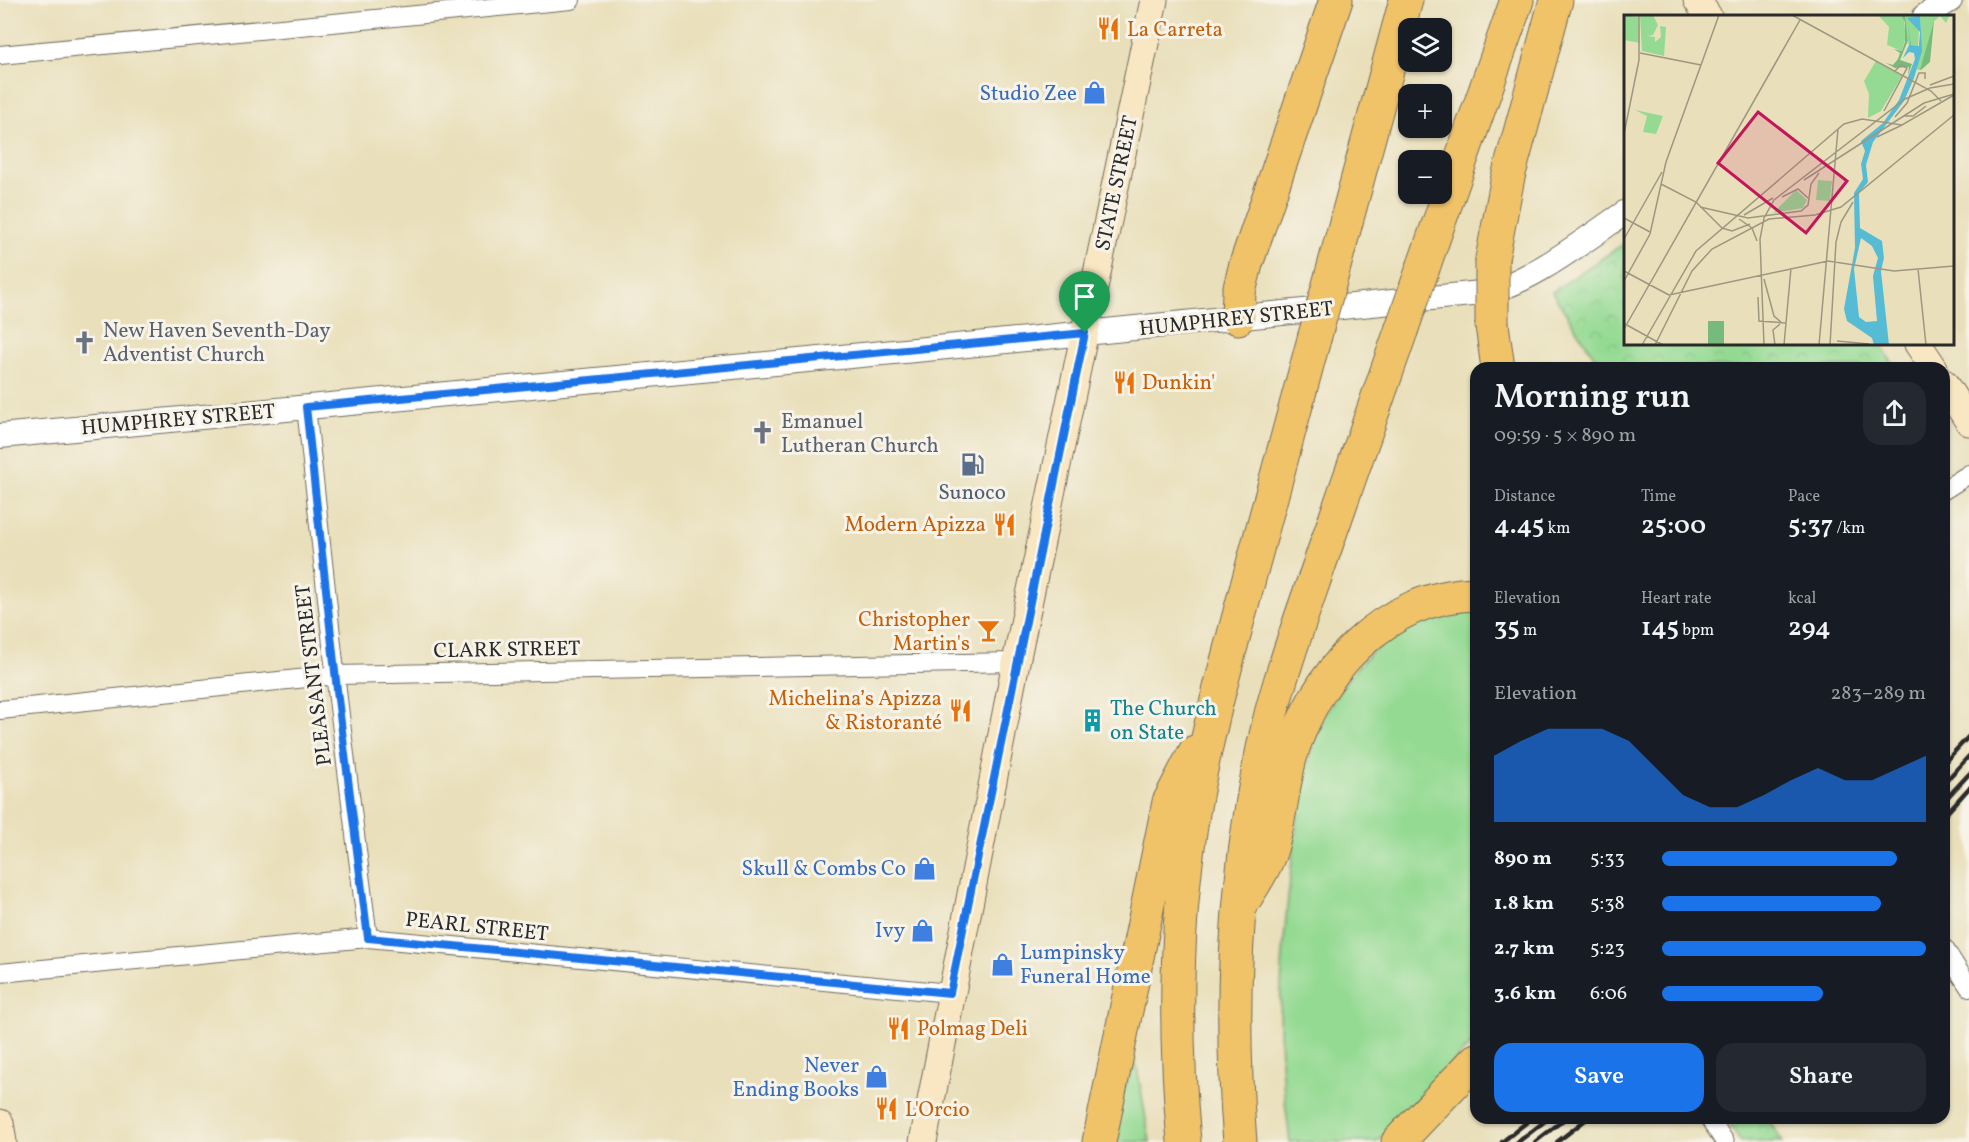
<!DOCTYPE html>
<meta charset="utf-8">
<style>
body{margin:0;font-family:Vollkorn,serif;background:#242831;color:#f1f3f6;height:100vh;display:flex;flex-direction:column;font-size:22px;white-space:nowrap}
*{box-sizing:border-box;margin:0}
p{font-size:20px;color:#9ea1a6}
.icon{flex:none;width:33px;height:33px;fill:none;stroke:currentColor;stroke-width:2;stroke-linecap:round;stroke-linejoin:round}
.map{position:relative;flex:1;overflow:hidden}
.drawer{position:absolute;left:1470px;top:362px;width:480px;height:762px;display:flex;flex-direction:column;background:#171b24;border-radius:18px;box-shadow:0 2px 4px #0004}
.drawer>*{flex:none}
.controls{position:absolute;left:1398px;top:18px;display:grid;gap:12px}
.controls a{display:grid;place-items:center;width:54px;height:54px;border-radius:12px;background:#171b24;box-shadow:0 2px 4px #0004;font-size:30px}
.pin{position:absolute;display:grid;place-items:center;width:51px;height:51px;color:#fff;margin:-62px -26px;border-radius:50% 50% 50% 0;rotate:-45deg;box-shadow:0 0 6px #0007}
.pin .icon{rotate:45deg}
.round{display:grid;place-items:center;flex:none;width:63px;height:63px;border-radius:18px;background:#242831}
.headline{display:flex;align-items:center;justify-content:space-between;height:102px;padding:0 24px}
h1{font-size:33px;font-weight:600;line-height:45px}
.figures{display:grid;grid-template-columns:repeat(3,1fr);gap:9px;height:102px;padding:6px 24px}
.figures div{display:grid;align-content:center}
.figures b{font-size:26px;font-weight:600}
.figures small{font-size:16px;font-weight:400}
.figures p{font-size:16px}
.chart{height:168px;padding:12px 24px}
.chart p{display:flex;justify-content:space-between}
.chart svg{width:100%;height:108px;margin-top:6px;fill:#1a73e8;opacity:.7}
.action{display:flex;gap:12px;margin-top:auto;padding:12px 24px}
.action a{flex:1;height:69px;border-radius:18px;background:#1a73e8;color:#fff;font-size:24px;font-weight:600;line-height:69px;text-align:center}
.action a+a{background:#242831;color:#f1f3f6}
ul{padding:0 24px;list-style:none;font-size:20px}
li{display:grid;grid-template-columns:96px 72px 1fr;align-items:center;height:45px}
li i{height:15px;border-radius:8px;background:#1a73e8}
.map>svg:first-child{display:block}
</style>
<div class="map">
<svg width="1969" height="1142" viewBox="0 0 1969 1142">
<defs>
<pattern id="park-crowns" width="20" height="18" patternUnits="userSpaceOnUse" patternTransform="scale(1.5)"><rect width="20" height="18" fill="#94da93"/><path d="M2 6a3 3 0 1 1 6 0M12 15a3 3 0 1 1 6 0" fill="none" stroke="#80bb7f"/></pattern>
</defs>
<rect width="100%" height="100%" fill="#f7f3e8"/>
<filter id="ink" filterUnits="userSpaceOnUse"><feTurbulence type="fractalNoise" baseFrequency=".0167" numOctaves="2"/><feDisplacementMap in="SourceGraphic" scale="12" xChannelSelector="R" yChannelSelector="G"/><feConvolveMatrix kernelMatrix="1 2 1 2 8 2 1 2 1" color-interpolation-filters="sRGB"/></filter>
<filter id="wash" filterUnits="userSpaceOnUse"><feTurbulence type="fractalNoise" baseFrequency=".008" numOctaves="4" result="noise"/><feDisplacementMap in="SourceGraphic" scale="24" xChannelSelector="R" yChannelSelector="G"/><feGaussianBlur stdDeviation="1.35" result="paint"/><feColorMatrix in="noise" values="0 0 0 0 0 0 0 0 0 0 0 0 0 0 0 0 0 1.4 0 .05"/><feComposite in="paint" operator="in"/></filter>
<g filter="url(#wash)">
<rect width="100%" height="100%" fill="#e9dfba"/>
<!-- grass -->
<g fill="#94da93" stroke="#60825f" stroke-width="1.5">
<path d="M1476,609V1039L1377,1142H1290C1287,1115 1283,1088 1281,1061C1278,997 1284,933 1291,870C1296,829 1299,786 1313,746C1339,669 1394,616 1476,609Z"/>
<path d="M1136,1062L1150,1142H1109L1123,1091Z"/>
</g>
<!-- park -->
<g fill="url(#park-crowns)" stroke="#60825f" stroke-width="1.5">
<path d="M1625,243L1626,344H1880L1895,367H1601L1552,292Z"/>
<path d="M1725,1118H1767L1783,1142H1741Z"/>
</g>
</g>
<g filter="url(#ink)">
<g fill="none" stroke-linecap="round" stroke-linejoin="round">
<defs>
<g id="minor">
<path d="M0,55L571,0"/>
<path d="M306,407L338,699L368,938"/>
<path d="M1944,490L1969,474"/>
<path d="M0,710L336,675L1016,662"/>
<path d="M1944,948L1969,987"/>
<path d="M0,973L368,938L950,993"/>
<path d="M1709,1118L1725,1142"/>
</g>
<g id="tertiary">
<path d="M1925,16L1950,0"/>
<path d="M0,436L947,347L1481,293C1527,286 1585,239 1626,212"/>
</g>
<g id="secondary">
<path d="M1697,0L1708,16"/>
<path d="M1918,344L1934,368"/>
<path d="M1944,383L1969,422"/>
<path d="M0,1123L3,1142"/>
<path d="M923,1142L1016,662L1154,0"/>
</g>
<g id="motorway">
<path d="M1492,259L1508,177L1556,0"/>
<path d="M1424,265L1517,0"/>
<path d="M1332,274L1406,0"/>
<path d="M1238,318L1239,292L1246,264L1336,0"/>
<path d="M1492,325L1498,368"/>
<path d="M1246,897C1255,882 1265,868 1270,852C1280,822 1282,789 1290,758C1314,674 1383,596 1476,594"/>
<path d="M1099,1142L1169,802L1195,752"/>
<path d="M1184,1142C1174,1032 1175,922 1193,813C1205,740 1225,669 1244,597C1268,511 1291,425 1314,339"/>
<path d="M1240,1142C1228,998 1236,854 1271,714C1285,660 1305,607 1323,554C1349,480 1375,406 1401,331"/>
<path d="M1398,1142L1476,1060"/>
</g>
</defs>
<!-- minor casing -->
<use href="#minor" stroke="#6e6a5d" stroke-width="20"/>
<!-- tertiary casing -->
<use href="#tertiary" stroke="#6e6a5d" stroke-width="26"/>
<!-- secondary casing -->
<use href="#secondary" stroke="#6e6a5d" stroke-width="29"/>
<!-- motorway casing -->
<use href="#motorway" stroke="#6e6a5d" stroke-width="35"/>
<!-- minor -->
<use href="#minor" stroke="#fff" stroke-width="18"/>
<!-- tertiary -->
<use href="#tertiary" stroke="#fff" stroke-width="24"/>
<!-- secondary -->
<use href="#secondary" stroke="#f9e7c3" stroke-width="27"/>
<!-- motorway -->
<use href="#motorway" stroke="#f1c369" stroke-width="33"/>
<!-- rail -->
<g stroke="#2b2b2b" stroke-width="4.5">
<path d="M1944,763L1969,736"/>
<path d="M1944,783L1969,756"/>
<path d="M1944,801L1969,774"/>
<path d="M1944,816L1969,788"/>
<path d="M1502,1142L1532,1118"/>
<path d="M1518,1142L1549,1118"/>
<path d="M1535,1142L1566,1118"/>
<path d="M1557,1142L1588,1118"/>
</g>
<defs>
<g id="motorway-bridge">
<path d="M1492,325V259"/>
<path d="M1401,331L1424,265"/>
<path d="M1314,339L1332,274"/>
</g>
</defs>
<!-- motorway-bridge casing -->
<use href="#motorway-bridge" stroke="#6e6a5d" stroke-width="35" stroke-linecap="butt"/>
<!-- motorway-bridge -->
<use href="#motorway-bridge" stroke="#f1c369" stroke-width="33"/>
</g>
</g>
<g fill="none" stroke-linecap="round" stroke-linejoin="round" filter="url(#ink)">
<defs>
<path id="route" d="M1085,333L950,993L368,938L338,699L306,407Z"/>
</defs>
<!-- route casing -->
<use href="#route" stroke="#fff" stroke-width="12"/>
<!-- route -->
<use href="#route" stroke="#1a73e8" stroke-width="8"/>
</g>
<!-- icons -->
<defs>
<symbol id="restaurant-bare" viewBox="-9 -9 18 18"><path d="M-5-6h1v4h1v-4h1v4h1v-4h1v5L-1.5 .5V6h-2V.5L-5-1ZM5-6V6H3V1.5H1.5Q1.5-4 5-6Z" fill="#e8710a" stroke="#f7f3e8" stroke-width="2.5" paint-order="stroke"/></symbol>
<symbol id="shop-bare" viewBox="-9 -9 18 18"><path d="M-5-2.5h2.3a2.7 3.5 0 0 1 5.4 0H5L5.5 6h-11ZM-1.5-2.5h3a1.5 2.3 0 0 0-3 0Z" fill="#3f7fe0" stroke="#f7f3e8" stroke-width="2.5" paint-order="stroke"/></symbol>
<symbol id="church-bare" viewBox="-9 -9 18 18"><path d="M-1.2-6h2.4v3.5h3.3v2.4h-3.3V6h-2.4V-.1h-3.3v-2.4h3.3Z" fill="#6b7280" stroke="#f7f3e8" stroke-width="2.5" paint-order="stroke"/></symbol>
<symbol id="fuel-bare" viewBox="-9 -9 18 18"><path d="M-5.5-6h7V0h2V4h1.3V-2.5L3-4.5l.8-.8L6-3V5H2.5V1h-1V6h-7ZM-4.2-4.7v3.2H.2V-4.7Z" fill="#5c6f8a" stroke="#f7f3e8" stroke-width="2.5" paint-order="stroke"/></symbol>
<symbol id="bar-bare" viewBox="-9 -9 18 18"><path d="M-6-5H6L.8 .8V4.5H3.5V6h-7V4.5H-.8V.8Z" fill="#e8710a" stroke="#f7f3e8" stroke-width="2.5" paint-order="stroke"/></symbol>
<symbol id="building-bare" viewBox="-9 -9 18 18"><path d="M-4-6H4V6H1V3H-1V6H-4ZM-2.5-4.3h1.7v1.8h-1.7ZM.8-4.3h1.7v1.8H.8ZM-2.5-1h1.7V.8h-1.7ZM.8-1h1.7V.8H.8Z" fill="#0f9aa8" stroke="#f7f3e8" stroke-width="2.5" paint-order="stroke"/></symbol>
</defs>
<g fill-rule="evenodd">
<use href="#restaurant-bare" x="1092" y="12" width="33" height="33"/>
<use href="#shop-bare" x="1078" y="76" width="33" height="33"/>
<use href="#church-bare" x="68" y="326" width="33" height="33"/>
<use href="#restaurant-bare" x="1108" y="366" width="33" height="33"/>
<use href="#church-bare" x="746" y="416" width="33" height="33"/>
<use href="#fuel-bare" x="956" y="448" width="33" height="33"/>
<use href="#restaurant-bare" x="988" y="508" width="33" height="33"/>
<use href="#bar-bare" x="972" y="614" width="33" height="33"/>
<use href="#restaurant-bare" x="944" y="694" width="33" height="33"/>
<use href="#building-bare" x="1076" y="704" width="33" height="33"/>
<use href="#shop-bare" x="908" y="852" width="33" height="33"/>
<use href="#shop-bare" x="906" y="914" width="33" height="33"/>
<use href="#shop-bare" x="986" y="948" width="33" height="33"/>
<use href="#restaurant-bare" x="882" y="1012" width="33" height="33"/>
<use href="#shop-bare" x="860" y="1060" width="33" height="33"/>
<use href="#restaurant-bare" x="870" y="1092" width="33" height="33"/>
</g>
<g text-anchor="middle" stroke-width="6" stroke-linejoin="round" paint-order="stroke">
<!-- food labels -->
<g font-size="21" fill="#c56008" stroke="#f7f3e8" text-anchor="start">
<text x="1127" y="36">La Carreta</text>
<text x="1142" y="389">Dunkin'</text>
<text x="986" y="531" text-anchor="end">Modern Apizza</text>
<text x="970" y="626" text-anchor="end">Christopher<tspan x="970" dy="24">Martin's</tspan></text>
<text x="942" y="705" text-anchor="end">Michelina’s Apizza<tspan x="942" dy="24">&amp; Ristoranté</tspan></text>
<text x="917" y="1035">Polmag Deli</text>
<text x="905" y="1116">L'Orcio</text>
</g>
<!-- shop labels -->
<g font-size="21" fill="#366cbe" stroke="#f7f3e8" text-anchor="end">
<text x="1077" y="100">Studio Zee</text>
<text x="906" y="875">Skull &amp; Combs Co</text>
<text x="905" y="937">Ivy</text>
<text x="1020" y="959" text-anchor="start">Lumpinsky<tspan x="1020" dy="24">Funeral Home</tspan></text>
<text x="859" y="1072">Never<tspan x="859" dy="24">Ending Books</tspan></text>
</g>
<!-- street labels -->
<g font-size="21" fill="#2b2b2b" stroke="#f7f3e8">
<text transform="translate(1116 183) rotate(-78)" y="7">STATE STREET</text>
<text transform="translate(1236 318) rotate(-6)" y="7">HUMPHREY STREET</text>
<text transform="translate(178 419) rotate(-5)" y="7">HUMPHREY STREET</text>
<text transform="translate(507 649) rotate(-1)" y="7">CLARK STREET</text>
<text transform="translate(313 675) rotate(-97)" y="7">PLEASANT STREET</text>
<text transform="translate(477 926) rotate(6)" y="7">PEARL STREET</text>
</g>
<!-- worship labels -->
<g font-size="21" fill="#5b616d" stroke="#f7f3e8" text-anchor="start">
<text x="103" y="337">New Haven Seventh-Day<tspan x="103" dy="24">Adventist Church</tspan></text>
<text x="781" y="428">Emanuel<tspan x="781" dy="24">Lutheran Church</tspan></text>
</g>
<!-- service labels -->
<g font-size="21" fill="#4e5e75" stroke="#f7f3e8">
<text x="972" y="499">Sunoco</text>
</g>
<!-- culture labels -->
<g font-size="21" fill="#0d838f" stroke="#f7f3e8" text-anchor="start">
<text x="1110" y="715">The Church<tspan x="1110" dy="24">on State</tspan></text>
</g>
</g>
<!-- overview -->
<g transform="translate(1624 15)">
<rect width="330" height="330" fill="#e9dfba"/>
<path d="M254,0H277L280,4L282,21L278,36L263,30L265,12ZM11,95L39,101L32,119L19,117L23,101ZM172,175L183,185L179,193L149,198Z" fill="#94da93"/>
<path d="M277,0H281L285,23L276,45L288,49L284,60L285,52L271,53L262,48L269,50L274,44L276,38L270,34L278,36L281,27V7ZM314,2L310,6L306,47L297,55L293,54L297,12ZM84,306H100V330H84Z" fill="#77ba7d"/>
<path d="M281,0H289L295,14L294,31L284,29Z" fill="#94da93"/>
<path d="M0,0L15,2L16,28L0,25ZM16,0H29L34,10L29,20L23,21L31,22V27L37,22L36,11L42,12L40,41L18,36ZM296,0H326L322,8L316,1L310,6L296,55L292,54L297,25ZM252,46L278,61L257,96L244,103L245,79L240,66ZM194,165L208,166L206,186L192,185Z" fill="#94da93"/>
<path d="M296,0L298,36L290,63L280,86L249,127L242,150L244,167L235,178L236,213L258,226L260,243L257,256L265,330H250L248,323L223,306L220,294L231,233L230,178L239,164L237,149L241,136L237,126L259,108L275,85L291,44L290,38L285,37L279,43L286,28L284,10L287,30L295,31L296,17L283,3ZM237,223L248,231L254,243L249,261L253,306L242,307L235,302L230,254Z" fill="#56bbd4" fill-rule="evenodd"/>
<path fill="none" stroke="#9d9781" stroke-width="1.5" d="M168,0L307,76L317,86M16,38L77,50M306,70L330,61M260,96L283,53L277,50L271,56M280,101H289L302,91M271,102L283,88L295,58H301V64M0,119L15,45V0M253,122L278,110M180,165L300,88L330,79M37,169L72,187L98,213M158,182L174,174L184,183M76,192L124,203L177,196L184,190L187,169L195,158M120,200L149,183M0,203L26,217M115,204L128,213L133,226M98,213L108,216L126,209M0,224L38,157M294,254L302,330M0,256L45,280M140,264L150,301L157,307M0,266L26,219L42,147L95,0M45,280L204,246L270,256L330,251M134,282L135,306L162,308M1,309L39,330M0,314L176,5M213,326L245,329M18,330L72,236L220,109L238,104L278,110L330,80M31,330L68,256L88,234L145,204L191,200L217,192L330,100M140,330L136,224L140,203L150,185L281,84L306,73L330,69M151,330L149,315L156,309M160,330L167,253M195,330L214,114M206,330L212,227L217,207L229,187"/>
<path fill="#c2185b" fill-opacity="0.15" stroke="#c2185b" stroke-width="3" d="M134,97L223,166L182,218L94,148Z"/>
<rect width="330" height="330" fill="none" stroke="#2b2b2b" stroke-width="3"/>
</g>
</svg>
<div class="controls">
<a><svg class="icon" aria-label="layers" viewBox="0 0 24 24"><path d="M12 4l9 5-9 5-9-5zM3 14l9 5 9-5"/></svg></a>
<a>+</a>
<a>−</a>
</div>
<div class="pin" style="left:1085px;top:333px;background:#1e9e55"><svg class="icon" aria-label="arrive" viewBox="0 0 24 24"><path d="M6 21V4h12l-3 4 3 4H6"/></svg></div>
<section class="drawer">
<div class="headline"><div><h1>Morning run</h1><p>09:59 · 5 × 890 m</p></div><a class="round"><svg class="icon" aria-label="share" viewBox="0 0 24 24"><path d="M12 15V3M7 8l5-5 5 5M5 13v7h14v-7"/></svg></a></div>
<div class="figures">
<div><p>Distance</p><b>4.45<small> km</small></b></div>
<div><p>Time</p><b>25:00</b></div>
<div><p>Pace</p><b>5:37<small> /km</small></b></div>
</div>
<div class="figures">
<div><p>Elevation</p><b>35<small> m</small></b></div>
<div><p>Heart rate</p><b>145<small> bpm</small></b></div>
<div><p>kcal</p><b>294</b></div>
</div>
<div class="chart"><p><span>Elevation</span>283–289 m</p>
<svg viewBox="0 0 160 44" preserveAspectRatio="none"><path d="M0 44V17L10 11L20 6L30 6L40 6L50 11L60 22L70 33L80 38L90 38L100 33L110 27L120 22L130 27L140 27L150 22L160 17V44z"/></svg>
</div>
<ul>
<li><b>890 m</b>5:33<i style="width:89%"></i></li>
<li><b>1.8 km</b>5:38<i style="width:83%"></i></li>
<li><b>2.7 km</b>5:23<i style="width:100%"></i></li>
<li><b>3.6 km</b>6:06<i style="width:61%"></i></li>
</ul>
<div class="action"><a>Save</a><a>Share</a></div>
</section>
</div>
